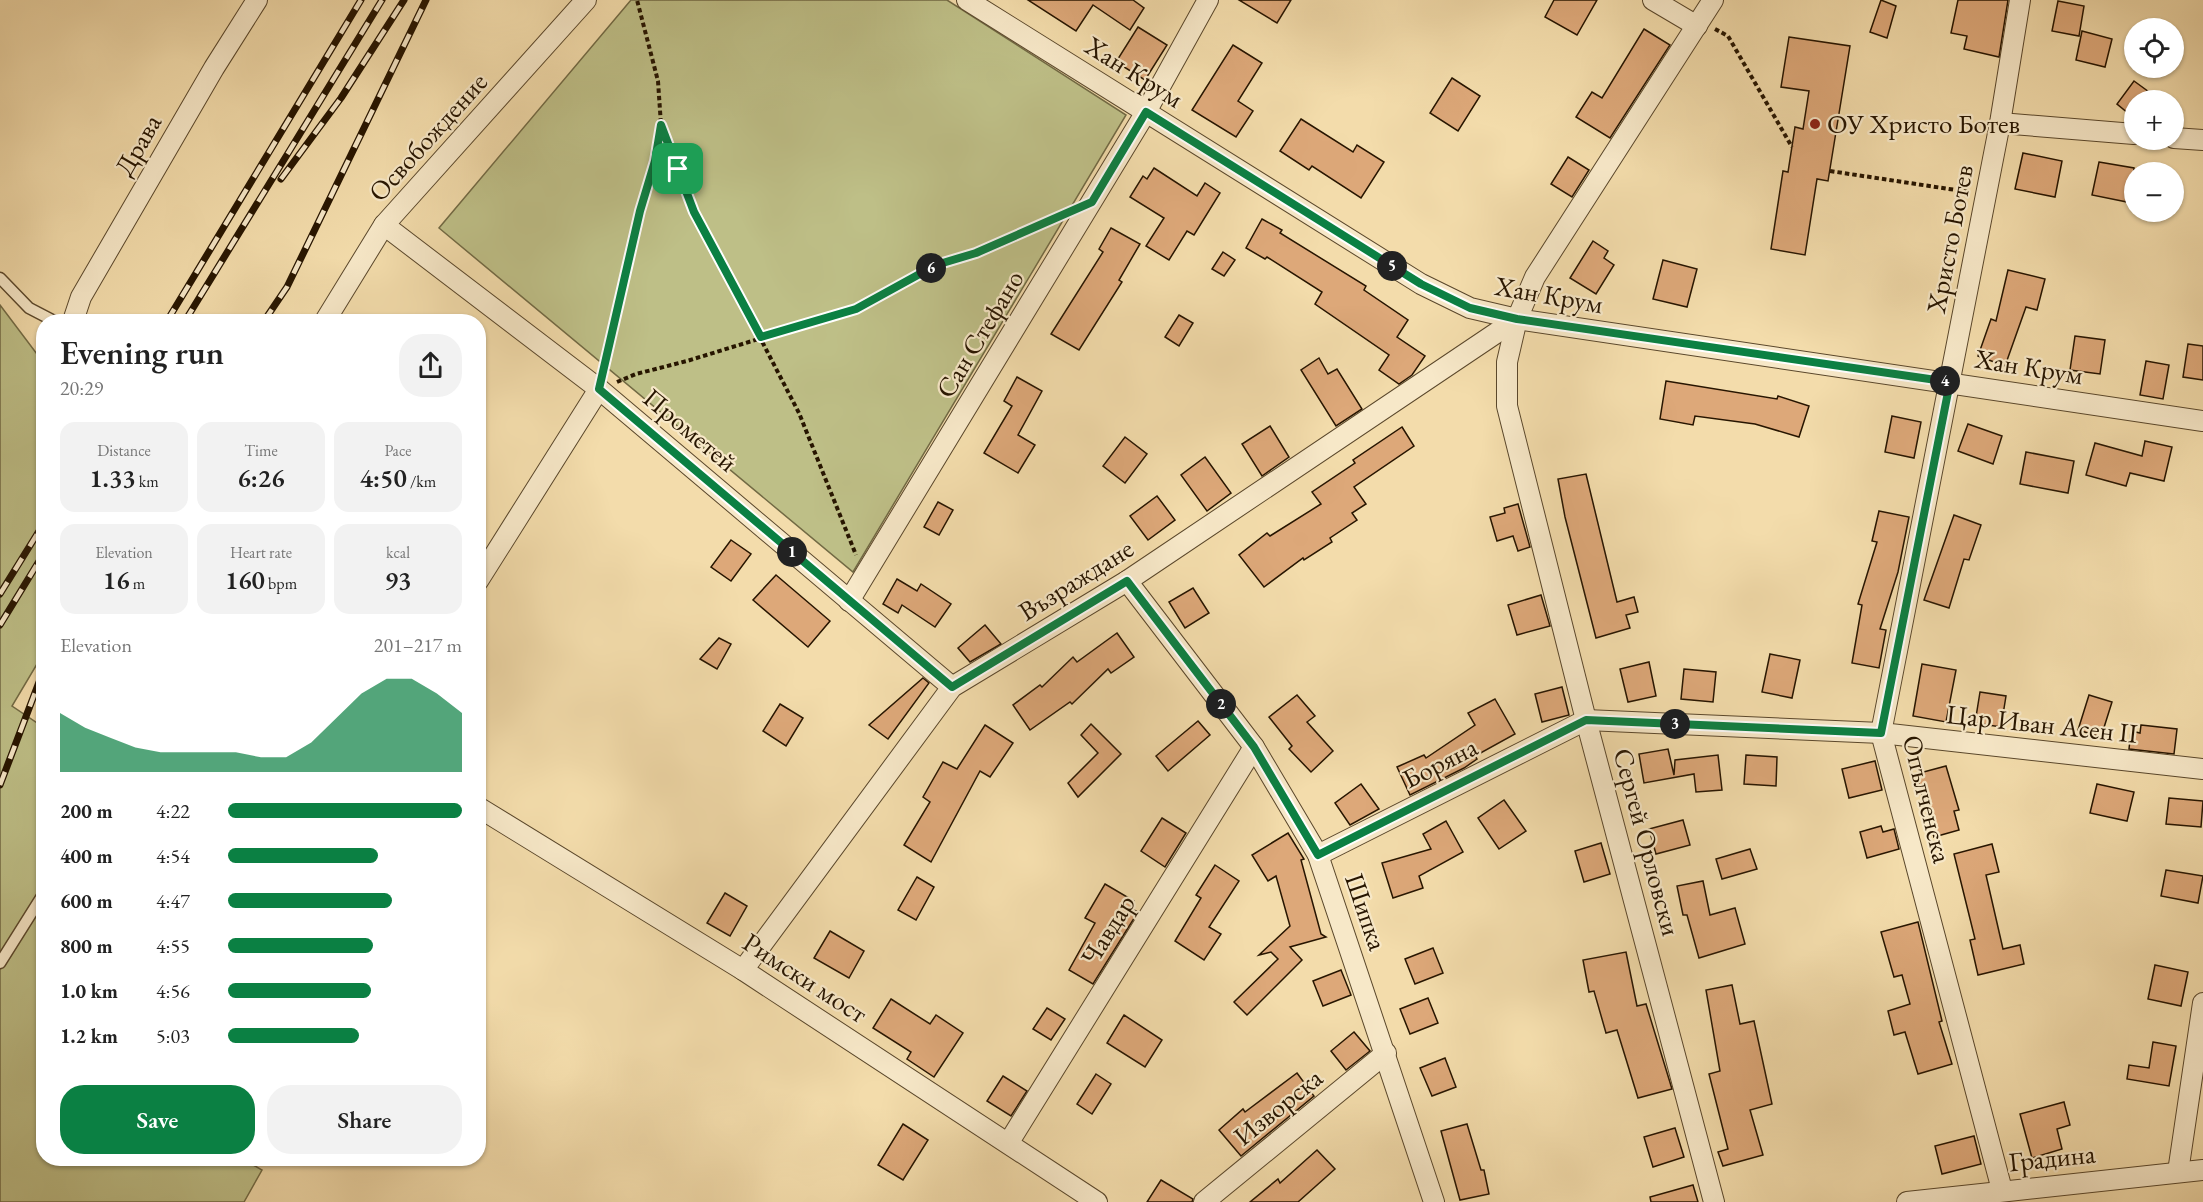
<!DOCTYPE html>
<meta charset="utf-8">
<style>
body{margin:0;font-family:"EB Garamond",serif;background:#f2f2f2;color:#222;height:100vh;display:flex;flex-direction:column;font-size:22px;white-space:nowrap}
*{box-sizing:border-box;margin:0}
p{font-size:20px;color:#767676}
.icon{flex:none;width:33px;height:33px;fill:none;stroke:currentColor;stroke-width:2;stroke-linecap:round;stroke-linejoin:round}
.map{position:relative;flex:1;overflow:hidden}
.side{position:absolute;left:36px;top:314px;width:450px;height:852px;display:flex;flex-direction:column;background:#fff;border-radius:24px;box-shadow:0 2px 4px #0004}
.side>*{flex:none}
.controls{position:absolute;left:2124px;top:18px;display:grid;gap:12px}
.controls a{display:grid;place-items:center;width:60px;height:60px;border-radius:50%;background:#fff;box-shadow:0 2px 4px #0004;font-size:30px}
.pin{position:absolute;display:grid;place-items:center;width:51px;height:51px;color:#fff;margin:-26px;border-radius:12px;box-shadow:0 3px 9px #0006}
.km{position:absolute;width:30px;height:30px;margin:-15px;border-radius:50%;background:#222;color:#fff;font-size:16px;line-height:30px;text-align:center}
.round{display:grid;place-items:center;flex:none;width:63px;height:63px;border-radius:24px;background:#f2f2f2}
.head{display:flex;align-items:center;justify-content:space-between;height:102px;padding:0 24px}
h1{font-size:33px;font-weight:600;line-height:45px}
.stats{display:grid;grid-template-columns:repeat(3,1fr);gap:9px;height:102px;padding:6px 24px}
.stats div{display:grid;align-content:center;border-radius:15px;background:#f2f2f2;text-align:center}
.stats b{font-size:26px;font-weight:600}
.stats small{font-size:16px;font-weight:400}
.stats p{font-size:16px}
.chart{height:168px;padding:12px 24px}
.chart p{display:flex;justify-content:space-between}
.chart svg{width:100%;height:108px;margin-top:6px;fill:#0b8043;opacity:.7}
.cta{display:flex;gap:12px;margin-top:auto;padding:12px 24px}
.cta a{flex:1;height:69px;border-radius:24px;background:#0b8043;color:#fff;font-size:24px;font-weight:600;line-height:69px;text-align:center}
.cta a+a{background:#f2f2f2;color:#222}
ul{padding:0 24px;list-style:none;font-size:20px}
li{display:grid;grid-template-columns:96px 72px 1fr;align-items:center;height:45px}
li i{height:15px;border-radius:8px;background:#0b8043}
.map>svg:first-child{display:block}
</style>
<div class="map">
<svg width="2203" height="1202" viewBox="0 0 2203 1202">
<rect width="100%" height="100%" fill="#f3dcab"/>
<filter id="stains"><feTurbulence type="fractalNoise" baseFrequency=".00333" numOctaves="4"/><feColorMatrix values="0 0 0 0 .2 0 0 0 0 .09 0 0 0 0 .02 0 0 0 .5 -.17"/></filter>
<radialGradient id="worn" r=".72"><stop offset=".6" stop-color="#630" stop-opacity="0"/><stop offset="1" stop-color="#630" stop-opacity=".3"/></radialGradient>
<!-- green -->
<g fill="#bebf87" stroke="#726a44" stroke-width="1.5">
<path d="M631,0H947L1126,115L853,572L439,228Z"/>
<path d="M0,305L43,362V654L12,706L43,727L44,1158H241L262,1170L244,1202H0Z"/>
</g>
<!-- building -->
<g fill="#dda879" stroke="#271500" stroke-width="1.5">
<path d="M1028,0H1133L1144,8L1130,30L1093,5L1076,31Z"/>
<path d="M1239,0H1291L1277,23Z"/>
<path d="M1554,0H1597L1577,35L1545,17Z"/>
<path d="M1881,0L1896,6L1887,38L1870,32Z"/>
<path d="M1958,0H2008L1999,57L1964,49L1967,36L1951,33Z"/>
<path d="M2058,1L2084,6L2079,36L2052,31Z"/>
<path d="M1138,27L1167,45L1145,80L1116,62Z"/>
<path d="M1644,29L1670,45L1610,138L1576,117L1592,92L1602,98Z"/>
<path d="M2082,31L2112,39L2105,67L2076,60Z"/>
<path d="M1789,37L1850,46L1828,181L1817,179L1805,255L1771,249L1783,171L1788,172L1795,127L1803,129L1809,91L1781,87Z"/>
<path d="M1233,45L1262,63L1238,101L1253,111L1236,137L1192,110Z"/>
<path d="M1452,78L1480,96L1458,131L1430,113Z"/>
<path d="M2134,81L2160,100H2134V118L2117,104Z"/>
<path d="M1301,119L1353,152L1357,145L1384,162L1361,198L1312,166L1309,170L1280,151Z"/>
<path d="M2023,153L2062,161L2055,197L2015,189Z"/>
<path d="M1568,157L1589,170L1572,197L1551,184Z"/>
<path d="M2099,162L2134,168L2132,203L2092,195Z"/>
<path d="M1154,168L1197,196L1205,183L1220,193L1194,235L1187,231L1169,260L1146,246L1164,218L1130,197L1143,176L1147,179Z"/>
<path d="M1262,219L1282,230L1280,233L1366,286L1364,290L1408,320L1397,337L1425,356L1412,375L1399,384L1379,370L1389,355L1315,304L1322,292L1267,257L1265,259L1246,248Z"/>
<path d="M1111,228L1140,244L1119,280L1122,282L1079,350L1051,334L1103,252L1099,249Z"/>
<path d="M1593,241L1608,251L1604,258L1614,265L1596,294L1570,278Z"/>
<path d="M1223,252L1235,260L1224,276L1212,269Z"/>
<path d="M1663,260L1697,269L1687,307L1653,299Z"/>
<path d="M2008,270L2045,279L2037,310L2026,307L2005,366L1978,356L1991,319L1996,321Z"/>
<path d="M1179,315L1193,323L1179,346L1165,337Z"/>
<path d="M2075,336L2105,340L2100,374L2070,370Z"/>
<path d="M2188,344L2203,346V380L2183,377Z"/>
<path d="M1319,358L1328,374L1337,369L1362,409L1336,426L1301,370Z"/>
<path d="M2146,361L2169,365L2163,399L2140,395Z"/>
<path d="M1017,377L1042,391L1018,435L1035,445L1018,473L984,453L1012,406L1004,401Z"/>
<path d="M1666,381L1777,399L1778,396L1809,406L1799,437L1755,424L1695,416L1693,425L1660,419Z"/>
<path d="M1892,416L1921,422L1914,458L1885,452Z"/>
<path d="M1968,424L2002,436L1993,464L1958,451Z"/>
<path d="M1270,426L1289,457L1262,476L1242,444Z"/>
<path d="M1402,427L1414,446L1354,487L1366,504L1352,513L1357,520L1330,538L1332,542L1304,560L1303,558L1264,587L1239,555L1267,533L1270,536L1321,504L1312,492L1355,463L1353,460Z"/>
<path d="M1125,437L1147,454L1125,483L1103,466Z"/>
<path d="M2145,441L2172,447L2164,481L2130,473L2126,486L2086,475L2095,443L2142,456Z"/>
<path d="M2026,452L2074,461L2068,493L2020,484Z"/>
<path d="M1205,457L1231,493L1207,511L1181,475Z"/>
<path d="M1586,474L1617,602L1634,597L1638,612L1626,615L1630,628L1596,638L1565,517L1558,479Z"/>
<path d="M1157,496L1175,520L1148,540L1130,516Z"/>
<path d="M938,502L953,510L939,535L924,527Z"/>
<path d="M1518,504L1530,547L1518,551L1513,536L1497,541L1490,517L1505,513L1504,508Z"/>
<path d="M1879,511L1909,517L1898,572L1880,629L1886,630L1879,668L1852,663L1862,605L1858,604L1877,542L1872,541Z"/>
<path d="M1954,515L1981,525L1969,560L1964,559L1949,608L1924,600Z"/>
<path d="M731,540L751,554L731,581L711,567Z"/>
<path d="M776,575L830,621L808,647L753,600Z"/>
<path d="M897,579L917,591L921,584L951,604L935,627L902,605L898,613L883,604Z"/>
<path d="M1193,588L1209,613L1185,628L1169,602Z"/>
<path d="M1541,595L1550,626L1517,635L1508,605Z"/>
<path d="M985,625L1001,644L970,662L958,648Z"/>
<path d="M1117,633L1134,657L1111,673L1108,669L1072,704L1070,702L1030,730L1013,705L1040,685L1042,687L1073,657L1077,662Z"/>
<path d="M719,638L731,644L717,669L700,659Z"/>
<path d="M1770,654L1800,660L1792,698L1762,692Z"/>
<path d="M1649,662L1656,696L1628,702L1620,669Z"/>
<path d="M1922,664L1956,670L1946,722L1913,716Z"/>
<path d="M1684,669L1716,672L1713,702L1681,699Z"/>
<path d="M923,678L929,683L888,739L869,725Z"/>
<path d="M1562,687L1569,715L1542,722L1535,694Z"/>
<path d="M1980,692L2006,696L2001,727L1975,723Z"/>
<path d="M1297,695L1315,716L1307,722L1333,751L1311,772L1289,749L1292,746L1269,717Z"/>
<path d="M2089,695L2112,702L2101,737L2078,730Z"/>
<path d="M1495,699L1515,734L1475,756L1477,759L1464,768L1410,795L1397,767L1424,755L1426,758L1475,725L1468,713Z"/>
<path d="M780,704L803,718L786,746L763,731Z"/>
<path d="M1198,721L1210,735L1168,771L1156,756Z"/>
<path d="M1091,724L1121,754L1078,797L1068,783L1098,753L1081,735Z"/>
<path d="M985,725L1013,743L990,777L980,771L931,862L904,845L930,802L923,797L943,762L957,769Z"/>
<path d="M2141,725L2177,729L2174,754L2129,749L2131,731L2140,733Z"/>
<path d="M1668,749L1674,775L1675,760L1718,755L1722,790L1696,792L1694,774L1644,783L1639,754Z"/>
<path d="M1746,755L1777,757L1776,786L1744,784Z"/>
<path d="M1875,761L1882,790L1849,798L1842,769Z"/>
<path d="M1946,766L1959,810L1954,811L1959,830L1934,837L1916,774Z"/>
<path d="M1361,784L1379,809L1350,825L1335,803Z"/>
<path d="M2097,784L2134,792L2127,821L2090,813Z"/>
<path d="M2169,798L2203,801L2201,827L2166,824Z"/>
<path d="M1504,800L1526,831L1499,849L1478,818Z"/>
<path d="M1162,818L1186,833L1165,867L1141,851Z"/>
<path d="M1683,820L1690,845L1656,854L1649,829Z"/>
<path d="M1446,821L1463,852L1419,876L1423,888L1393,898L1382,863L1431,849L1423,834Z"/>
<path d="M1881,826L1883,832L1894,829L1899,849L1867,858L1860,832Z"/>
<path d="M1288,833L1304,859L1301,860L1321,934L1326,937L1290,947L1302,960L1247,1015L1234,1002L1278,959L1271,952L1259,955L1290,926L1276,876L1268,881L1252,855Z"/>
<path d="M1601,843L1610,874L1584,882L1575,851Z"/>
<path d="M1992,844L1999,872L1986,875L2003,949L2020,945L2024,964L1978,975L1970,940L1975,939L1954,854Z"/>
<path d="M1750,849L1757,869L1722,879L1716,859Z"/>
<path d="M1215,865L1239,881L1209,927L1221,934L1204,960L1175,941L1201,898L1196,895Z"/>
<path d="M2166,870L2203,876L2198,903L2161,896Z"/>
<path d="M917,877L934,887L916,920L898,910Z"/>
<path d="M1703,881L1710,915L1735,908L1745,944L1699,958L1687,915H1683L1677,886Z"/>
<path d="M1105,884L1134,901L1130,908L1138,912L1093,984L1069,970L1095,923L1085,918Z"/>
<path d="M725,893L747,906L730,936L707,923Z"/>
<path d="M1918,922L1942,1021L1939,1022L1952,1064L1918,1074L1905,1032L1894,1035L1888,1011L1910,1004L1902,975L1894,977L1881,932Z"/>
<path d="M830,931L864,951L849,978L814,958Z"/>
<path d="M1433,948L1443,973L1415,984L1405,959Z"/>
<path d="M1626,952L1637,1006L1646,1004L1672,1089L1638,1098L1617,1030L1606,1033L1594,991L1589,992L1583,960Z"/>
<path d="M2155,965L2188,972L2181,1006L2148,999Z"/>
<path d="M1341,970L1351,995L1323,1006L1313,981Z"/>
<path d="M1732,985L1740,1024L1754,1021L1772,1104L1750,1110L1763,1155L1723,1166L1718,1152L1728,1149L1709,1074L1720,1071L1706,990Z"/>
<path d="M1428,998L1438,1023L1410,1034L1400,1009Z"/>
<path d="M891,999L930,1024L936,1015L963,1033L934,1077L907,1059L911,1052L873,1028Z"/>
<path d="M1047,1008L1065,1019L1051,1040L1033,1029Z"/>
<path d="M1124,1015L1162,1040L1145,1067L1107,1043Z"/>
<path d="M1354,1032L1370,1051L1346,1070L1331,1051Z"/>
<path d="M2153,1042L2176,1046L2169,1086L2127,1079L2129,1065L2149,1068Z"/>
<path d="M1445,1058L1456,1087L1432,1096L1420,1068Z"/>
<path d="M1297,1073L1314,1096L1241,1156L1219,1130L1243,1109L1245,1112Z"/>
<path d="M1096,1074L1111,1084L1092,1114L1077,1104Z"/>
<path d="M1003,1076L1027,1091L1011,1116L987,1101Z"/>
<path d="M2064,1102L2070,1125L2057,1129L2062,1149L2032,1158L2020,1114Z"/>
<path d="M903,1124L928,1140L903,1180L878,1165Z"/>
<path d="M1467,1124L1481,1170H1484L1489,1194L1460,1200L1441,1131Z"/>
<path d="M1675,1128L1684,1157L1653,1167L1644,1137Z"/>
<path d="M1974,1136L1981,1164L1942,1174L1935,1146Z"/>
<path d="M1317,1150L1335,1169L1298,1202H1250L1278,1179L1280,1183Z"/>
<path d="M1161,1180L1193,1199L1192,1202H1147Z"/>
<path d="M1693,1185L1698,1202H1651L1650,1197Z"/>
</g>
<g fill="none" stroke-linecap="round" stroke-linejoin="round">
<defs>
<g id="service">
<path d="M0,278L29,308L54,321"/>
<path d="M0,963L44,893"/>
</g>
<g id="minor">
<path d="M967,0L1421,284L1470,308L1517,319L2203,421"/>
<path d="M1653,0L1697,26"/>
<path d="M1713,0L1535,277L1517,319L1507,362V406L1586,720L1714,1202"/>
<path d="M2000,123L2134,134"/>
<path d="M2174,138L2203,140"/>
<path d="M384,225L599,389L952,687"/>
<path d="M73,321L81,297L214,68L257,0"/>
<path d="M325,321L384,225L586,0"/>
<path d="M478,581L599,389"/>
<path d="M1127,581L1254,747L1318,855L1434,1202"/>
<path d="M849,601L1146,112L1208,0"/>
<path d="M478,807L743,970L1097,1202"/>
<path d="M1318,855L1586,720L1881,733L2203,769"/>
<path d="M743,970L952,687L1127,581L1517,319"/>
<path d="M1009,1142L1254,747"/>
<path d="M2178,1172L2203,1003"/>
<path d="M2002,1190L1881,733L2000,123L2020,0"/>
<path d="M1204,1202L1386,1053"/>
<path d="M1907,1202L2203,1170"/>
</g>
</defs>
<!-- service casing -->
<use href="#service" stroke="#5a472b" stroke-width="13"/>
<!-- minor casing -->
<use href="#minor" stroke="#5a472b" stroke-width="22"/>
<!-- path -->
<g stroke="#271500" stroke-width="4" stroke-dasharray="4.5 3" stroke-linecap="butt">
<path d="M1715,29L1728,36L1792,147"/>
<path d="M661,125L695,212L799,413L856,555"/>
<path d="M1830,171L1969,192"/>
<path d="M604,371L640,211L655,161L661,125L658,81L637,0"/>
<path d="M617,382L636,374L687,361L856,309L936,265L976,253L1060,216"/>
</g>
<!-- service -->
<use href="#service" stroke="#f7e8c8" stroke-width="10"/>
<!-- minor -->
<use href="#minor" stroke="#f7e8c8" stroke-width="20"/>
<defs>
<g id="rail">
<path d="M281,179L341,98L404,0"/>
<path d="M167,321L361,0"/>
<path d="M185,321L382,0"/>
<path d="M264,321L287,287L426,0"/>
<path d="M0,594L44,523"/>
<path d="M0,625L44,553"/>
<path d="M0,785L44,669"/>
</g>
</defs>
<!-- rail casing -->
<use href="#rail" stroke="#271500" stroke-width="7"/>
<!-- rail -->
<use href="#rail" stroke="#f7e8c8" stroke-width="4.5" stroke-dasharray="14" stroke-linecap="butt"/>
</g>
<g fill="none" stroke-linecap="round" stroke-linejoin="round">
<defs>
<path id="route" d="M1146,112L1421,284L1470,308L1517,319L1950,382L1881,733L1586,720L1318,855L1254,747L1127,581L952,687L599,389L640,211L655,161L661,125L694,212L761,337L856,309L936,265L976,253L1092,202Z"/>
</defs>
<!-- route casing -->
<use href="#route" stroke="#fff" stroke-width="12"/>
<!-- route -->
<use href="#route" stroke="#0b8043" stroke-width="8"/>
</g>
<!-- markers -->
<circle fill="#8f2418" stroke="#f7e8c8" stroke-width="2" cx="1815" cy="124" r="6"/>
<g text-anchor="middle" stroke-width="4.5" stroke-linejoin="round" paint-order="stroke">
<!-- street labels -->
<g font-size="27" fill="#271500" stroke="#f7e8c8">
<text transform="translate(1134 72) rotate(32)" y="9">Хан Крум</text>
<text transform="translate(428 137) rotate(-48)" y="9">Освобождение</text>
<text transform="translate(138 145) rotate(-60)" y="9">Драва</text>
<text transform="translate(1950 239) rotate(-79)" y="9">Христо Ботев</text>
<text transform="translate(1549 295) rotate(10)" y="9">Хан Крум</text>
<text transform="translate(980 334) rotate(-59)" y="9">Сан Стефано</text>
<text transform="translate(2029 367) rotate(9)" y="9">Хан Крум</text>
<text transform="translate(690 430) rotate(40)" y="9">Прометей</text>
<text transform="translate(1076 580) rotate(-32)" y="9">Възраждане</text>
<text transform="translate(2042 724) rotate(6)" y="9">Цар Иван Асен II</text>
<text transform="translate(1440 763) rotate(-27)" y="9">Боряна</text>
<text transform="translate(1927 799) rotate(76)" y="9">Опълченска</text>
<text transform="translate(1647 842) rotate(75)" y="9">Сергей Орловски</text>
<text transform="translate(1366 912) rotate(71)" y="9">Шипка</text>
<text transform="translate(1108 930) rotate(-58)" y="9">Чавдар</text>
<text transform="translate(805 978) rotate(33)" y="9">Римски мост</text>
<text transform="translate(1278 1107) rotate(-39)" y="9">Изворска</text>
<text transform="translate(2052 1158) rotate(-6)" y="9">Градина</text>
</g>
<!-- poi labels -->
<g font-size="27" fill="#271500" stroke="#f7e8c8" text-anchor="start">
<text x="1827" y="133">ОУ Христо Ботев</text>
</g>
</g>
<rect width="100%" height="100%" filter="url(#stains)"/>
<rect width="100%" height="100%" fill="url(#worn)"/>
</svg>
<div class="controls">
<a><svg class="icon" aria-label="locate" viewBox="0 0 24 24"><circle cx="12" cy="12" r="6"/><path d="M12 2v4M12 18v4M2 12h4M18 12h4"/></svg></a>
<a>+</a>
<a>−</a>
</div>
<div class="pin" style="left:678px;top:169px;background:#1e9e55"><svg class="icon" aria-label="arrive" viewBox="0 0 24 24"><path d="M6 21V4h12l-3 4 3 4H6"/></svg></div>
<b class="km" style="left:792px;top:552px">1</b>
<b class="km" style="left:1221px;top:704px">2</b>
<b class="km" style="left:1675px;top:724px">3</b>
<b class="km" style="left:1945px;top:381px">4</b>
<b class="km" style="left:1392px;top:266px">5</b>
<b class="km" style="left:931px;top:268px">6</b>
<section class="side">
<div class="head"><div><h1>Evening run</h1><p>20:29</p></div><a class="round"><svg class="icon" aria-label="share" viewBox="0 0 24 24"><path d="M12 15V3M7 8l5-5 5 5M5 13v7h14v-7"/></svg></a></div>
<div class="stats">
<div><p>Distance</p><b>1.33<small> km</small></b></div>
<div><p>Time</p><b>6:26</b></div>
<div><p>Pace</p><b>4:50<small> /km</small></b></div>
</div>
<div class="stats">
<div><p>Elevation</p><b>16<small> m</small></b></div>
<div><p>Heart rate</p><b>160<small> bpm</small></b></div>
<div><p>kcal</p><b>93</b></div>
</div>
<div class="chart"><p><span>Elevation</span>201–217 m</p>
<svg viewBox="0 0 160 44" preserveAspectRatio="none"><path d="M0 44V20L10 26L20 30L30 34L40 36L50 36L60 36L70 36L80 38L90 38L100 32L110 22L120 12L130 6L140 6L150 12L160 20V44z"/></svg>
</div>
<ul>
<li><b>200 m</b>4:22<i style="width:100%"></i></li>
<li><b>400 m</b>4:54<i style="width:64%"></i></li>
<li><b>600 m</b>4:47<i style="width:70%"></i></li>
<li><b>800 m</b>4:55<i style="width:62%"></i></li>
<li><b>1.0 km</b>4:56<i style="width:61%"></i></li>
<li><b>1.2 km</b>5:03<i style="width:56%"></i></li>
</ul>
<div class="cta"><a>Save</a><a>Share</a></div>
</section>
</div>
